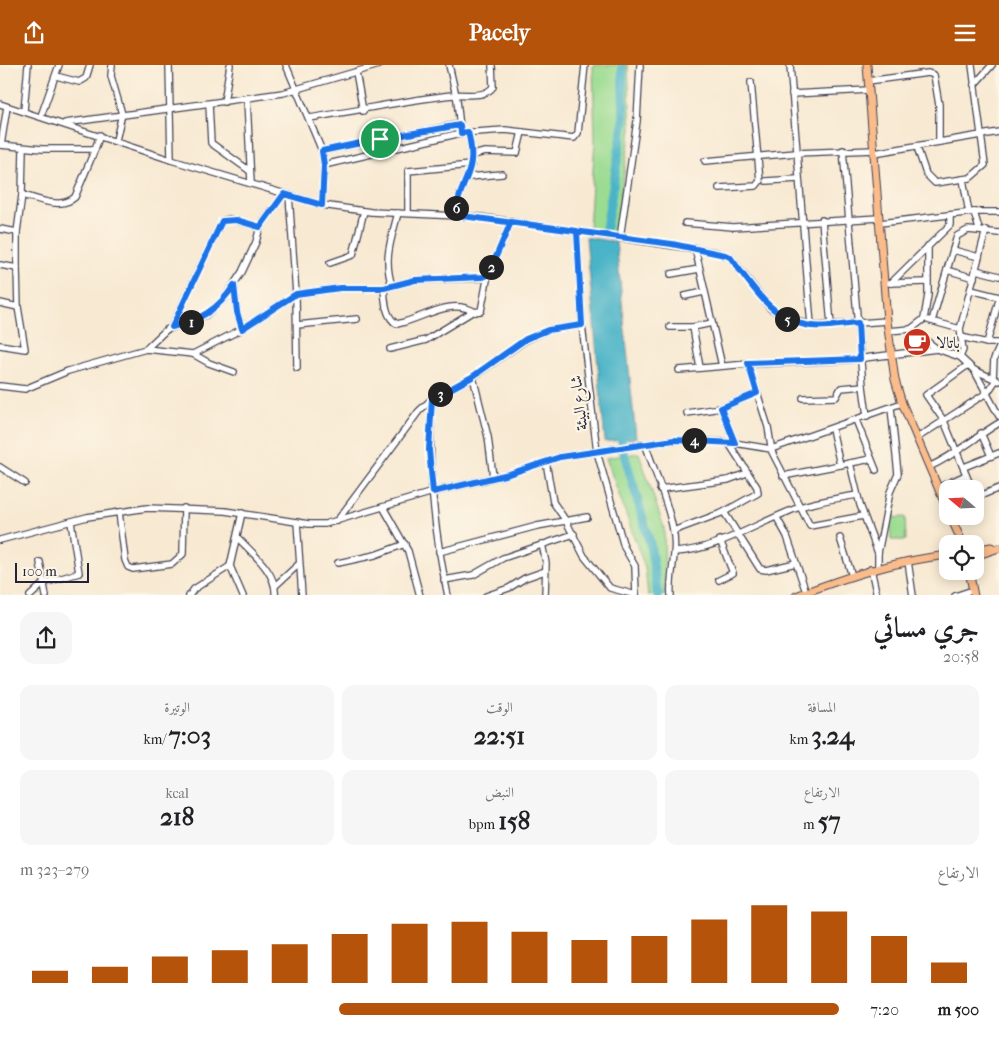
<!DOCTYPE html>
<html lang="ar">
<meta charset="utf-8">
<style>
body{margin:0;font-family:"IM FELL French Canon",Amiri,serif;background:#f6f6f6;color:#202124;direction:rtl;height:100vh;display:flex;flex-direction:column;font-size:19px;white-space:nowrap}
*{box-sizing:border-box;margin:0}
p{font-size:16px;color:#757577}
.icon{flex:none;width:28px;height:28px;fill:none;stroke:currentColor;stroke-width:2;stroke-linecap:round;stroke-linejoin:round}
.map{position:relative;height:530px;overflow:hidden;direction:ltr}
.side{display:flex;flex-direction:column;background:#fff;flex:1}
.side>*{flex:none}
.needle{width:32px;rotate:289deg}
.controls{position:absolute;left:939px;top:415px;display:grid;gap:10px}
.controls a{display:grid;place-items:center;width:45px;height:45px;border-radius:10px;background:#fff;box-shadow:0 2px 12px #0003;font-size:25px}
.scale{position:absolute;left:15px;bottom:12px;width:74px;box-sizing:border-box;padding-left:5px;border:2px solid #22223b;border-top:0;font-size:14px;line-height:18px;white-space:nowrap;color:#22223b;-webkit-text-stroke:4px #fcf5e5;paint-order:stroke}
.pin{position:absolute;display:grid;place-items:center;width:42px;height:42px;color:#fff;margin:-21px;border:2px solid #fff;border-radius:50%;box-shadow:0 1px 5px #0007}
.km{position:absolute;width:25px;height:25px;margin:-12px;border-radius:50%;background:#222;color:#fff;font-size:14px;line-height:25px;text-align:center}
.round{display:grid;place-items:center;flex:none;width:52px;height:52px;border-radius:15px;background:#f6f6f6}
.summary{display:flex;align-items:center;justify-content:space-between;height:85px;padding:0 20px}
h1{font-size:28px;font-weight:800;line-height:38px}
.metrics{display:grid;grid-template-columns:repeat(3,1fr);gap:8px;height:85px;padding:5px 20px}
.metrics div{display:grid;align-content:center;border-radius:12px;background:#f6f6f6;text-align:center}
.metrics b{font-size:25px;font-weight:800}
.metrics small{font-size:14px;font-weight:400}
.metrics p{font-size:14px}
.chart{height:140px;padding:10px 20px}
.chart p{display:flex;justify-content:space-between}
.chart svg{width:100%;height:90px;margin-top:5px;stroke:#b45309;stroke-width:6}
ul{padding:0 20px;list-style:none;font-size:16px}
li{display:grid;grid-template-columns:80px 60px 1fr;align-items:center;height:38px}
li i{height:12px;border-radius:6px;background:#b45309}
header{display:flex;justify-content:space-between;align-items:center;height:65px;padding:0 20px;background:#b45309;color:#fff;font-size:22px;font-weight:800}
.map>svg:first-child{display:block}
</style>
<header><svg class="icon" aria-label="menu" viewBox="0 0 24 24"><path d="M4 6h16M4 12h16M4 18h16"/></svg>Pacely<svg class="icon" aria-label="share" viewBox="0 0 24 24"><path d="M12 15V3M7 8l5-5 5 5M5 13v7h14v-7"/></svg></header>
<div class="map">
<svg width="999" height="531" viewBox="0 0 999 531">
<rect width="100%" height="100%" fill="#fcf5e5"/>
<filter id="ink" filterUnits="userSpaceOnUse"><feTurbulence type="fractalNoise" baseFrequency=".02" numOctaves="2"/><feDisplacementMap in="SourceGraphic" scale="10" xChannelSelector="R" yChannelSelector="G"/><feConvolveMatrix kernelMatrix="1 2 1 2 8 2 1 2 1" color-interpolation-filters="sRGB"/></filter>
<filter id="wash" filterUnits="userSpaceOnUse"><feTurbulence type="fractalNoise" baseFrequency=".0096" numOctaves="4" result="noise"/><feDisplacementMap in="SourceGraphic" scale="20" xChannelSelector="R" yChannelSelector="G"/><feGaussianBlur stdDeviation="1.12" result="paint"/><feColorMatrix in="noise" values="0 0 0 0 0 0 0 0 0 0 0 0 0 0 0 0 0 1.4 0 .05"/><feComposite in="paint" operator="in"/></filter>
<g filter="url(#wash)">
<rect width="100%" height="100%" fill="#f8e9d2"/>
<!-- green -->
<g fill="#9cdc92" stroke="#5f7f66">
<path d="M593,0H628L631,64L615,167L589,165L595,75Z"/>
<path d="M639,388L664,463L665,530H648L645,503L606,393Z"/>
<path d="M905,452L906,475H891L890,453Z"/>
</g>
<!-- water -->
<path fill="#49b4c7" stroke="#366b81" d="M586,172L616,177L636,373L605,377Z"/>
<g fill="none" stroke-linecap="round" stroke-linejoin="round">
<!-- river -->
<g stroke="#49b4c7" stroke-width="9">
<path d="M606,163L624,56L622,0"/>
<path d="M620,365L623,385L650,478L658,531"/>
</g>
</g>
</g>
<g filter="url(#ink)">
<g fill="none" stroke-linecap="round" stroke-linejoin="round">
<defs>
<g id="minor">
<path d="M112,0L111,11L122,49L116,75"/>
<path d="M169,0L171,95"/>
<path d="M286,0L322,86L324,100L322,140"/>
<path d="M449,0L457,35L460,62"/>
<path d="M790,0L811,260"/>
<path d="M356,7L363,46"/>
<path d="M56,11L79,17L86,13L90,0"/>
<path d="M868,16L928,8L934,10L939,40V77"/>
<path d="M974,20L992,0"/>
<path d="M792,29L869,25"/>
<path d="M247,35L251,118"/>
<path d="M224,37L230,0"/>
<path d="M0,39L171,95L322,140L371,147L480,152L715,187L730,192L770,243L789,255L817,261L887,256"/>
<path d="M209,39L211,78L250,106"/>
<path d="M24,46L28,0"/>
<path d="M41,51L59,0"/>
<path d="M309,53C357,46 405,35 453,30C466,28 483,34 493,22L492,0"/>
<path d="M65,58L283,28L379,0"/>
<path d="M0,80L42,84H95L100,70"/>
<path d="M1,80L7,42"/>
<path d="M917,82L926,109L935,118L970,113L985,100L972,0"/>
<path d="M843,85L863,321L867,351"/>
<path d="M322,86L460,59"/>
<path d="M874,88L999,67"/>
<path d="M473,90L485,87L517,88L522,67"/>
<path d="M705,96L796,88L874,85"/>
<path d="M324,100L461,68L505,65L574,73L578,68L585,0"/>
<path d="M469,112L502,109"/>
<path d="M963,114L969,148"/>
<path d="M766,116L798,114"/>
<path d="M719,123L756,121L760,116L751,17"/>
<path d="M22,130C39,134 61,145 75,132L95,84"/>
<path d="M289,130L296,229L297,303"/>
<path d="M974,147L979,164"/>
<path d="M408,148V106L471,100"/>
<path d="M455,150C460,113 479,109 468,67"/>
<path d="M822,155L831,260"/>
<path d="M685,158L733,162L879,153"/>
<path d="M880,158L974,147H999"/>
<path d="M0,164L17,167"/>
<path d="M577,166L582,260L597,387L624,482L635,501L636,531"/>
<path d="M620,173L637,56L640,0"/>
<path d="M695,183L722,301"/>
<path d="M953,185L979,192"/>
<path d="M330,198L353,190L364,146"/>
<path d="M0,200L17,203"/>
<path d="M947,205L974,213"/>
<path d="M976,205L999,211"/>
<path d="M671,209L699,204"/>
<path d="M889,218L927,217"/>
<path d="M891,218L950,160V152"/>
<path d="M234,220L237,247L242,264"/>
<path d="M392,221C383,194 391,175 398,148"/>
<path d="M384,223C385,235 385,252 397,259C423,254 449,232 475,247"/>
<path d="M971,225L999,232"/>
<path d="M685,231L704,227"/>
<path d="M0,238L18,242"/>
<path d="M928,255L960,264L963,285L960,292"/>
<path d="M932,256L957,171L968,165L999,168"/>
<path d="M297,260L357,254"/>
<path d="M172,261L222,156L230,154L260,162"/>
<path d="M670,262H693L712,258"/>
<path d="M693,262L700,303"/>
<path d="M911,264L924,254L928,230V181"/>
<path d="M960,264L986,165"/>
<path d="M888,266L911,264L937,284"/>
<path d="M961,272L987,278L999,235"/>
<path d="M987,278H999"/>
<path d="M0,280L25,284L18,242L17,203V167L22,130L23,83"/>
<path d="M146,284L166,265L206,250L224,234L242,207L256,177L260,162L284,129"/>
<path d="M390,284L426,275L472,247L481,246L488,210"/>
<path d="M193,289L242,264L296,229L340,223H384L415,215L483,213L488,210L511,157"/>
<path d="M748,299L768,362L772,387L810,461L863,451"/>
<path d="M968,300L926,330L944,356L972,424"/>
<path d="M679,305L748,299L848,295L937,284L960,292L974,305L999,316"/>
<path d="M974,305L999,351"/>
<path d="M473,312L488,372L493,412"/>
<path d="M993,313L994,294L999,283"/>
<path d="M0,321L25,324L68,306L146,284L193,289L209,298L234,307"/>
<path d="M803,333L836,332L841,323L863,321"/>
<path d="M432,334C427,400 434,466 448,531"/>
<path d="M721,343L735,378"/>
<path d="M687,348L721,343L757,328"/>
<path d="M856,355L876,405"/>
<path d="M832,364L840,400"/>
<path d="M981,368L991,391"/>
<path d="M917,373L988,327L996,315"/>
<path d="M646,381C655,408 668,437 673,465C678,487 669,509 671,531"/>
<path d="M546,397L553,437L566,456L584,491L610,523L636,530"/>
<path d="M850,398L860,440L878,488"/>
<path d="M0,402L25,418"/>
<path d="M929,402C957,389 974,373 999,358"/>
<path d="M964,402L999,388"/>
<path d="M783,411L871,394"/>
<path d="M938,423L966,410"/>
<path d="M660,424L728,415L747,408"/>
<path d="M975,433L999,423"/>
<path d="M383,442L408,486L420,531"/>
<path d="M119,447L125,495L128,502L133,504L172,499L183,489L184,443"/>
<path d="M724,447L760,504L766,505L796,498"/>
<path d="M242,448L230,501L243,531"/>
<path d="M777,453L787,471L806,527"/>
<path d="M337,456L419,346L432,334L473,312L526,275L548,265L582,260"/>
<path d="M297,457L302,531"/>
<path d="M673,466L724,447L758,428L757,422L728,377"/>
<path d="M237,472C251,487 278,508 275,531"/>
<path d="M840,473L852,511"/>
<path d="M0,475L87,452L147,443L225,446L309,459H325L433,427L509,409L560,392L674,375L728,377L771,384L777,382L902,338"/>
<path d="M542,479L546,498L545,531"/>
<path d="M439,487L537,461L587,452"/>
<path d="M675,487C718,485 760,456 800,442C818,436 838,433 857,430"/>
<path d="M908,496L913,531"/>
<path d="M40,497L46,531"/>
<path d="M338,498L375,490L405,479"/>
<path d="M878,502V488L890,427L898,409L891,343"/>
<path d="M871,504L877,531"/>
<path d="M444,515L473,510L503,493L574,469"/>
<path d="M719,515L733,508L720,475"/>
<path d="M275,521L299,499"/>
<path d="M30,531L44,518L79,508L71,457"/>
<path d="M189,531L194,524L230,501"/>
<path d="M486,531L509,523L525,513L545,506"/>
<path d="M955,531L973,525"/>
</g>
<g id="major">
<path d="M867,0L887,256L895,315L902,338L948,446"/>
<path d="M950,451L963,479"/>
<path d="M975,485L991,482"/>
<path d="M975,491L999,483"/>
<path d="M969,506L974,531"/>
<path d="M796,531C846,512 894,496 948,490"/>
</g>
</defs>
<!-- minor casing -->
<use href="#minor" stroke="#424052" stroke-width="8"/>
<!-- major casing -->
<use href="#major" stroke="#424052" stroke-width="9"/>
<!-- minor -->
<use href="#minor" stroke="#fff" stroke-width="5.5"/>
<!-- major -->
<use href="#major" stroke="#fabc8b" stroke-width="7"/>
</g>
</g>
<g fill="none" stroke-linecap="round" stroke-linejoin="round" filter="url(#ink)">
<defs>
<path id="route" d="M380,74L322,86L324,100L322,140L284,129L260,162L236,155L222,156L172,262C200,255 218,245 234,220L237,247L242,264L296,229L340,223H384L415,215L483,212L488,210L511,157L577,166L582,260L548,265L526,274L472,312L432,334L429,385L433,427L509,409L560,392L674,375L735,378L721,343L757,328L748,298L860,294L858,258C843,259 826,263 811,261C771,255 753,222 730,192L725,190L672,179L455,150C460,113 479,109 468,67L461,68L460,60L380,74"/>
</defs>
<!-- route casing -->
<use href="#route" stroke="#fff" stroke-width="10"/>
<!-- route -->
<use href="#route" stroke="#1a73e8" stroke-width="6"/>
</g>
<!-- icons -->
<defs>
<symbol id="cafe-disc" viewBox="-11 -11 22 22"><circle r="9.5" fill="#c8321e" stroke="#fcf5e5"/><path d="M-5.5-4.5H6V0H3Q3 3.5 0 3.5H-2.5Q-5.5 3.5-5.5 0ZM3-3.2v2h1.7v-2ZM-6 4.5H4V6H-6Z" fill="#fff"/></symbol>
</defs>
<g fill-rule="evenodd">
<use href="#cafe-disc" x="901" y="261" width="32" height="32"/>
</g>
<g text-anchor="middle" stroke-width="4.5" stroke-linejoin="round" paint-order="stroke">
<!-- poi labels -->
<g font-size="16" fill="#22223b" stroke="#fcf5e5" text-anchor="start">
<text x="936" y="283">باتالا</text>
</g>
<!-- street labels -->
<g font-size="16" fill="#22223b" stroke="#fcf5e5">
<text transform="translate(578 338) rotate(-97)" y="6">شارع البيئة</text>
</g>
</g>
</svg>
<div class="controls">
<a><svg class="needle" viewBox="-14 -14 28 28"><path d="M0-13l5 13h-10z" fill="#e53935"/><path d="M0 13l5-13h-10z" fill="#757577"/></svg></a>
<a><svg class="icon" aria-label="locate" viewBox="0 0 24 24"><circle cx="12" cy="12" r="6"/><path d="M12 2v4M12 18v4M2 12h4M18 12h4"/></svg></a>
</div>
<div class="scale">100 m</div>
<div class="pin" style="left:380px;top:74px;background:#1e9e55"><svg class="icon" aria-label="arrive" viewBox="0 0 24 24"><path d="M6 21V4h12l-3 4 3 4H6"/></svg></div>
<b class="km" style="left:191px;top:257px">1</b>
<b class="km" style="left:491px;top:202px">2</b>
<b class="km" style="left:440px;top:329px">3</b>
<b class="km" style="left:694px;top:375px">4</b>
<b class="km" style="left:787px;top:254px">5</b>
<b class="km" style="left:456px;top:143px">6</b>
</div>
<section class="side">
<div class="summary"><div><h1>جري مسائي</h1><p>20:58</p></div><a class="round"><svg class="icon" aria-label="share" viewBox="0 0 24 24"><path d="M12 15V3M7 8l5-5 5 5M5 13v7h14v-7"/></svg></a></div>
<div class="metrics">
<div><p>المسافة</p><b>3.24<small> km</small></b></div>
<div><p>الوقت</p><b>22:51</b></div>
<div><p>الوتيرة</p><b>7:03<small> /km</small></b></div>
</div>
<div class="metrics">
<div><p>الارتفاع</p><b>57<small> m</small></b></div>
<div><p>النبض</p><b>158<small> bpm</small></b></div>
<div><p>kcal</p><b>218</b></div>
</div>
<div class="chart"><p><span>الارتفاع</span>279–323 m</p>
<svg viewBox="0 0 160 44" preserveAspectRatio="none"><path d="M5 44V38M15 44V36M25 44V31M35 44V28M45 44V25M55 44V20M65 44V15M75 44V14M85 44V19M95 44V23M105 44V21M115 44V13M125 44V6M135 44V9M145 44V21M155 44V34"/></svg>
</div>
<ul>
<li><b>500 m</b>7:20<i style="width:61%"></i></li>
</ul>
</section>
